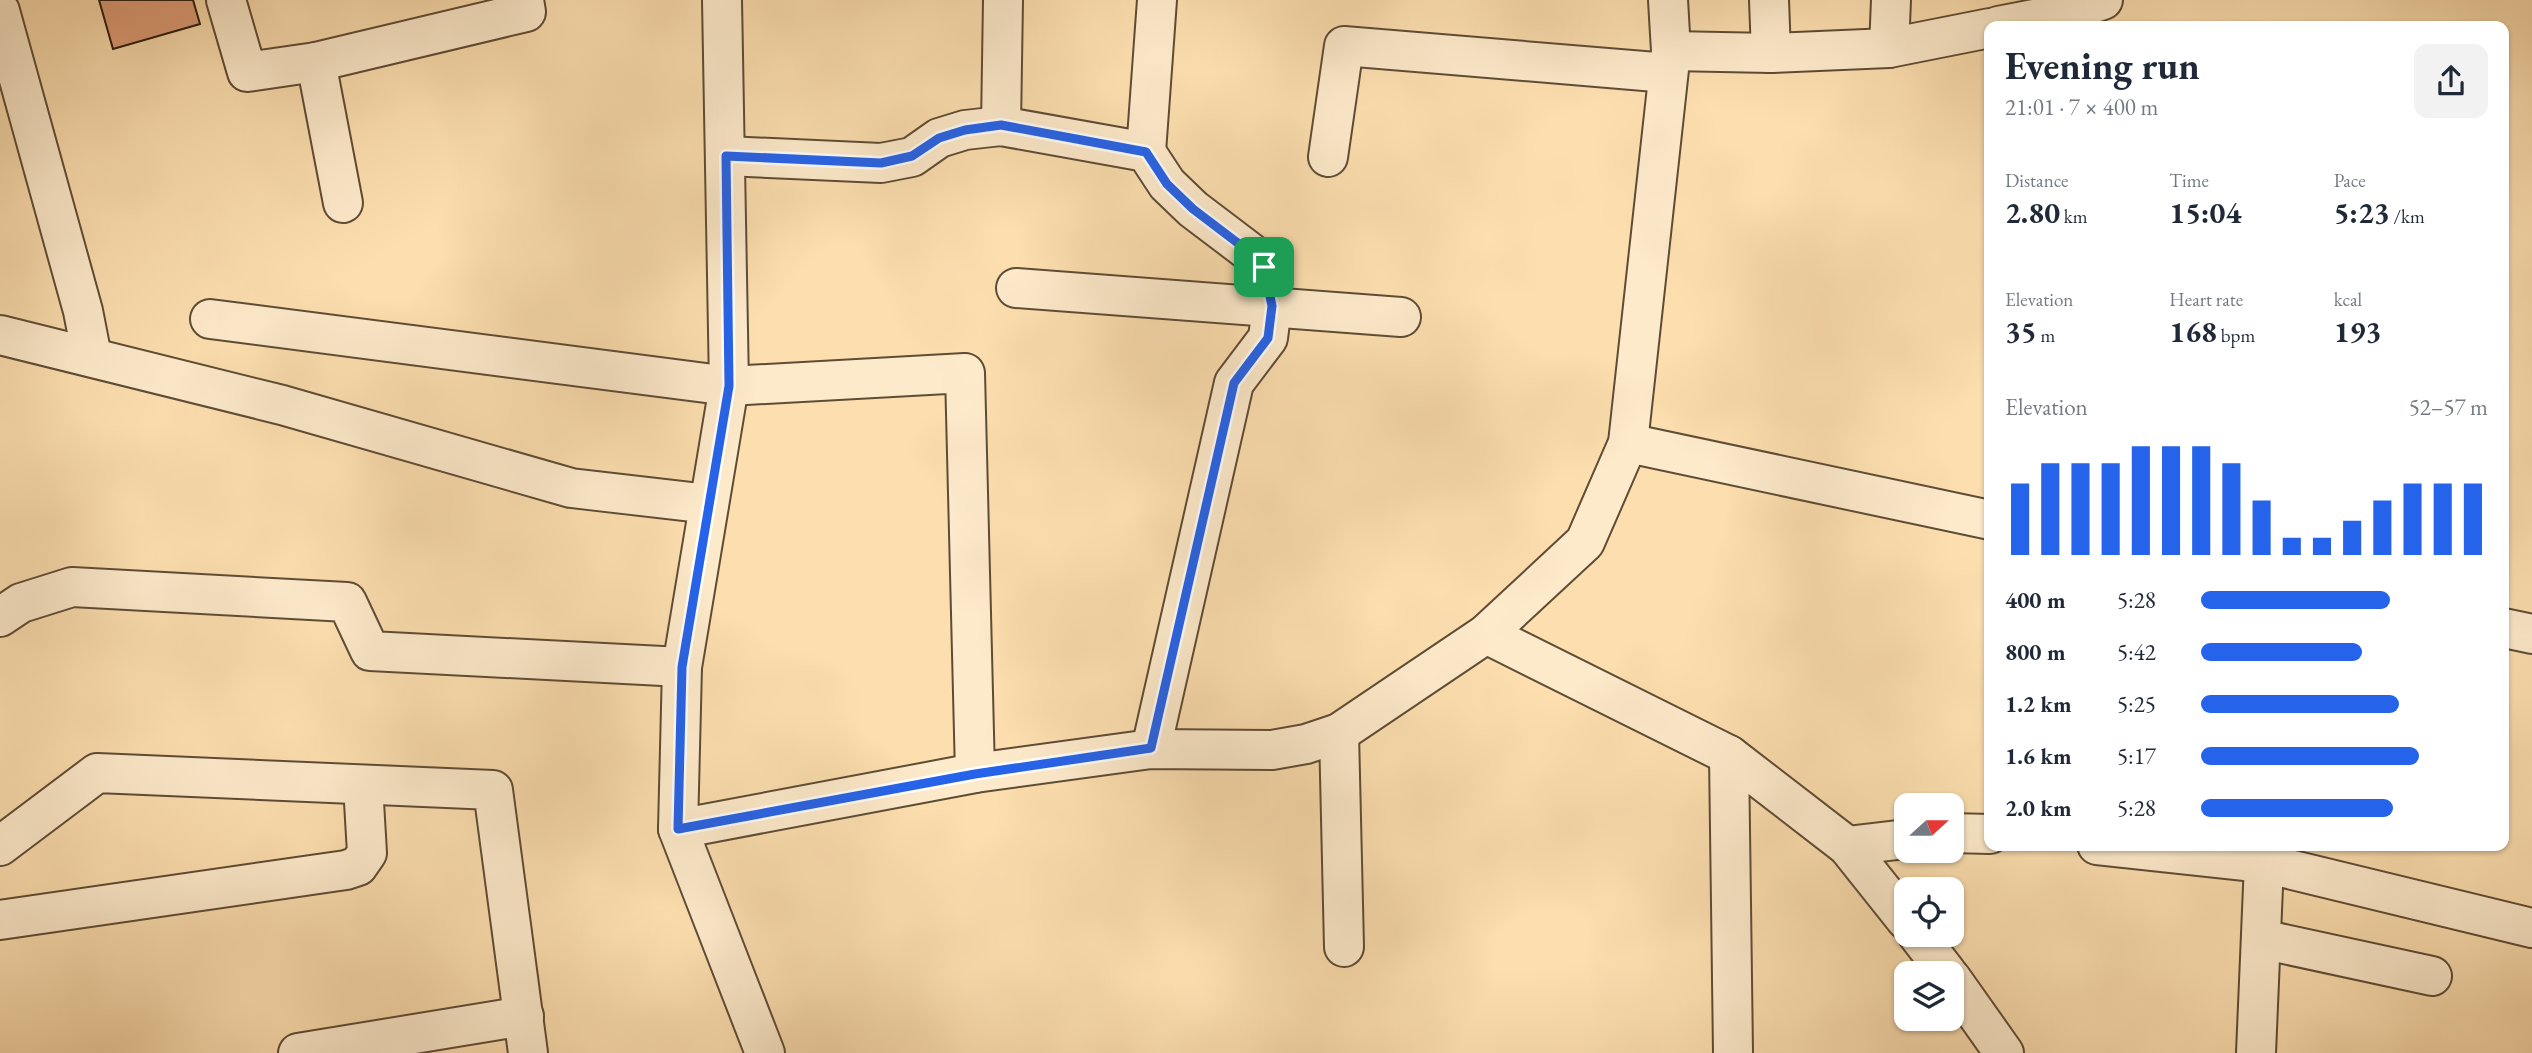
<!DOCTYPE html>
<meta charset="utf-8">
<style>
body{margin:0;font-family:"EB Garamond",serif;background:#f2f2f3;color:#1f2937;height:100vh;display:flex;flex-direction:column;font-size:26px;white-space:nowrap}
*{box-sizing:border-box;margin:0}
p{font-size:23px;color:#747a83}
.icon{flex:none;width:38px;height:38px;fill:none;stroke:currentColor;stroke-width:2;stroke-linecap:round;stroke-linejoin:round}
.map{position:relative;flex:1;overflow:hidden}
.side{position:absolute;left:1984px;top:21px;width:525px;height:830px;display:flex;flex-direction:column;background:#fff;border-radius:14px;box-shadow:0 2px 5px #0004}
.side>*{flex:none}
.needle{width:46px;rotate:69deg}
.fabs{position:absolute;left:1894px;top:793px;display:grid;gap:14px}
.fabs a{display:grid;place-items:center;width:70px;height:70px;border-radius:14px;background:#fff;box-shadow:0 2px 5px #0004;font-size:35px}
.pin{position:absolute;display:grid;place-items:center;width:60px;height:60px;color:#fff;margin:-30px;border-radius:14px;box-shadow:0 4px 10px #0006}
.round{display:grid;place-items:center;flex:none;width:74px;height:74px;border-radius:14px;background:#f2f2f3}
.headline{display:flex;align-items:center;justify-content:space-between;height:119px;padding:0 21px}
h1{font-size:38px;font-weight:700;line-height:52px}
.stats{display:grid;grid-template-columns:repeat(3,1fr);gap:10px;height:119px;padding:7px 21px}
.stats div{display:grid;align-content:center}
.stats b{font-size:30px;font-weight:700}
.stats small{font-size:19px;font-weight:400}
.stats p{font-size:19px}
.chart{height:196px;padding:14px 21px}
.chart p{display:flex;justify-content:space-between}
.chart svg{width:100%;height:126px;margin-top:7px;stroke:#2563eb;stroke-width:6}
ul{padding:0 21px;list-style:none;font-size:23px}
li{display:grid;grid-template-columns:112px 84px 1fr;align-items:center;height:52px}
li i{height:18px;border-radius:9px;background:#2563eb}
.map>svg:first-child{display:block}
</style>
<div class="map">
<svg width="2532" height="1053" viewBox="0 0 2532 1053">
<rect width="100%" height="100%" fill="#fcdeaf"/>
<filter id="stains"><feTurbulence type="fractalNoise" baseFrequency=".00286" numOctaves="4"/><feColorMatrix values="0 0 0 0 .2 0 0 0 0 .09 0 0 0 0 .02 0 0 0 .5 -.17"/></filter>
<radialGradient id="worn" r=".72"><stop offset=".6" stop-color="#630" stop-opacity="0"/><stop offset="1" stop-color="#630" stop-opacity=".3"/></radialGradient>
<!-- building -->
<path fill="#df9d77" stroke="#2a1b0d" stroke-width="2" d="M99,0H193L200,24L113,49Z"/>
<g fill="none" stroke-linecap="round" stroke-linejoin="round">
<defs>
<g id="minor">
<path d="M226,0L247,72L316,62L526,12L524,0"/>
<path d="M722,0L729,386L682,667L678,829L765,1053"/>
<path d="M1769,0L1771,53"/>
<path d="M0,11L83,311L92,357"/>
<path d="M1998,26L2065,13L2103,0"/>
<path d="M1889,48L1891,0"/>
<path d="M1671,51L1771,53L1889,48L1990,28"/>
<path d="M316,62L343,203"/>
<path d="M1001,126L1003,0"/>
<path d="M1146,152L1157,0"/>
<path d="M726,156L881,163L912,157L939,138L965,130L1001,126L1146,152L1167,184L1193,209L1251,253L1264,267L1272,306L1268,338L1234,383L1151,749"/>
<path d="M1328,157L1344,46L1668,73"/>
<path d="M1016,288L1401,317"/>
<path d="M210,319L729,386L965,373L975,773"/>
<path d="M0,335L282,405L571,488L709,504"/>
<path d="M1628,443L1990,520"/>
<path d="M0,617L21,603L72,587L347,602L370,651L682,667"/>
<path d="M2504,628L2532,634"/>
<path d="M1486,634L1729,755L1847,846L1906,920"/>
<path d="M1339,733L1344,947"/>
<path d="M1729,755L1733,1053"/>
<path d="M678,829L975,773L1151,749L1272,750L1306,744L1339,733L1486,634L1585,542L1628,443L1671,51L1668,0"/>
<path d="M1951,833L1990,834"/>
<path d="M2097,845L2264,863L2532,928"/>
<path d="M0,846L97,773L493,790L528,1053"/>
<path d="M1847,846L1906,839"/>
<path d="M0,920L346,870L358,866L367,853L363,785"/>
<path d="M1917,934L1947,973"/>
<path d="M2261,939L2432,976"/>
<path d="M1951,978L2004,1053"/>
<path d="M298,1053L524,1016"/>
<path d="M2256,1053L2264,863"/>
</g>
</defs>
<!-- minor casing -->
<use href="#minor" stroke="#5e4c36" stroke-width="42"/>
<!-- minor -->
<use href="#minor" stroke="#fdeacb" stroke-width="38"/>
</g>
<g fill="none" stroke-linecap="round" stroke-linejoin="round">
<defs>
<path id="route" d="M1001,125L1146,152L1167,184L1193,209L1251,253L1264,267L1272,306L1268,338L1234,383L1151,748L975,774L678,829L682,667L729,386L726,156L881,163L912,156L939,138L965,130Z"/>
</defs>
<!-- route casing -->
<use href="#route" stroke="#fff" stroke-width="14"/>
<!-- route -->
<use href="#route" stroke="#2563eb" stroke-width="9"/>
</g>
<rect width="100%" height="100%" filter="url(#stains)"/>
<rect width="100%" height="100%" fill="url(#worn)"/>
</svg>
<div class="fabs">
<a><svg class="needle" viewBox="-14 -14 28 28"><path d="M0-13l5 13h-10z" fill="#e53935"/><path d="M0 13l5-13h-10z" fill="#747a83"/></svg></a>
<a><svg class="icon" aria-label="locate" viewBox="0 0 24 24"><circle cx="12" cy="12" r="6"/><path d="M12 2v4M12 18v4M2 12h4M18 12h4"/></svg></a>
<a><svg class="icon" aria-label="layers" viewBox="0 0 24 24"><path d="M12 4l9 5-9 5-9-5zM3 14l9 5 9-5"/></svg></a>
</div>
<div class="pin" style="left:1264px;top:267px;background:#1e9e55"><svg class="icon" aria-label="arrive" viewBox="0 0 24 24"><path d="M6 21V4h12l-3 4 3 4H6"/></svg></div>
<section class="side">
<div class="headline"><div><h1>Evening run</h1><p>21:01 · 7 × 400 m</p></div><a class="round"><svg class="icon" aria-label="share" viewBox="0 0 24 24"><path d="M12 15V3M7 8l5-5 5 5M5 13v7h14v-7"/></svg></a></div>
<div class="stats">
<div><p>Distance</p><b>2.80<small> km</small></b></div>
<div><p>Time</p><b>15:04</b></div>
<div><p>Pace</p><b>5:23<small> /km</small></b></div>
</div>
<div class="stats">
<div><p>Elevation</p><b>35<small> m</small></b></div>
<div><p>Heart rate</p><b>168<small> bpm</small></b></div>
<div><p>kcal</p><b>193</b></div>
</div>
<div class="chart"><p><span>Elevation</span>52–57 m</p>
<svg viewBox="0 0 160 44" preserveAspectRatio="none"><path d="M5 44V19M15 44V12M25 44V12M35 44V12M45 44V6M55 44V6M65 44V6M75 44V12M85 44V25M95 44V38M105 44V38M115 44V32M125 44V25M135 44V19M145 44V19M155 44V19"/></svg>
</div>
<ul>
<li><b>400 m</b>5:28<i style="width:66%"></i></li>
<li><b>800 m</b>5:42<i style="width:56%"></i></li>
<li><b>1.2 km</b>5:25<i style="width:69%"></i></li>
<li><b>1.6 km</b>5:17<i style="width:76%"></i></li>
<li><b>2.0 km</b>5:28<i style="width:67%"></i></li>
</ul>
</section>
</div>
